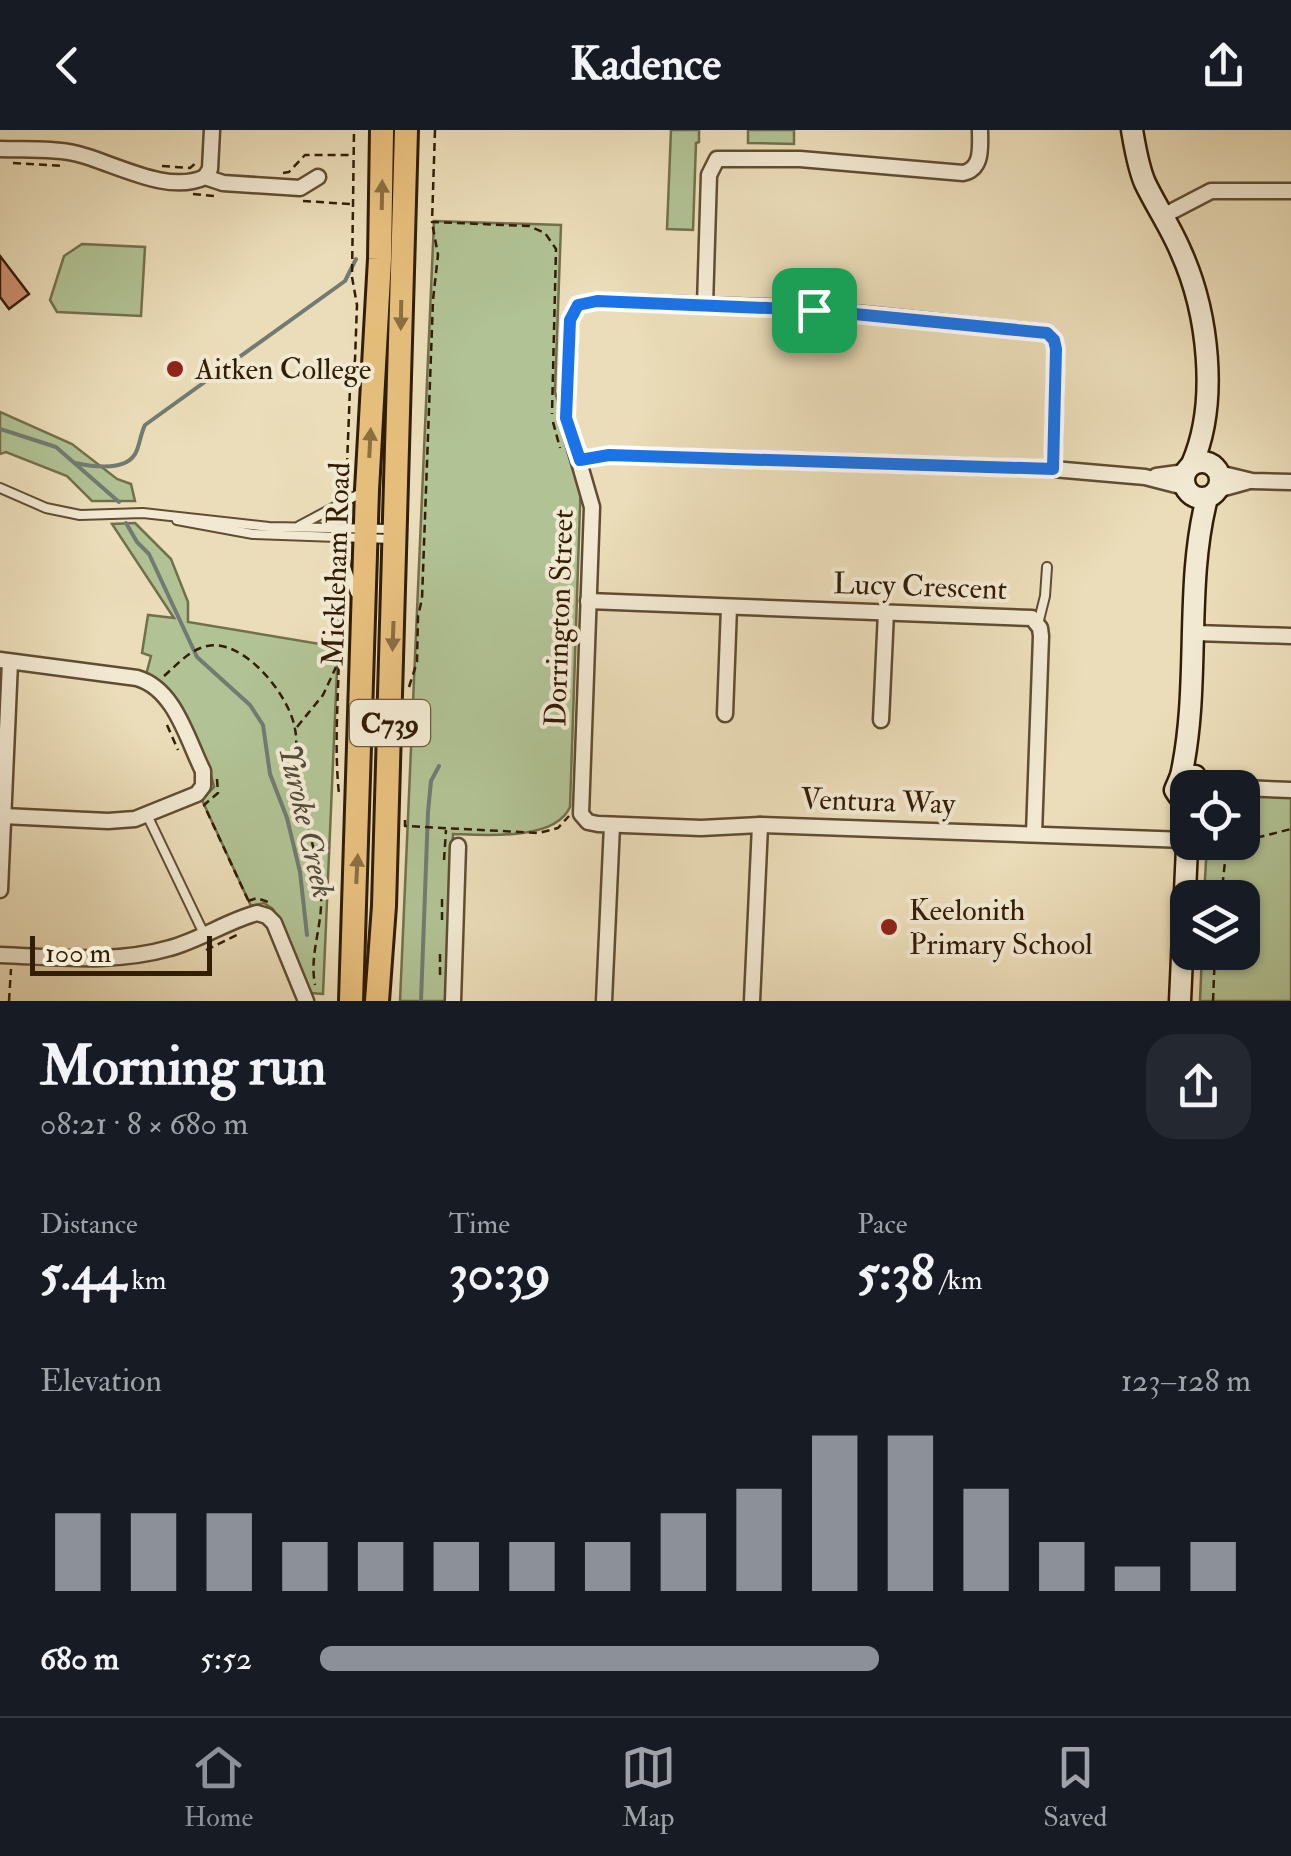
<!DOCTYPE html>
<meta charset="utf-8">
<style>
body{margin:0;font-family:"IM FELL Double Pica",serif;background:#242831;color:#f1f3f6;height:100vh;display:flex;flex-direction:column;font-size:38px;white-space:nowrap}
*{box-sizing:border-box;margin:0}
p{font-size:32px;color:#9ea1a6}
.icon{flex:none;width:55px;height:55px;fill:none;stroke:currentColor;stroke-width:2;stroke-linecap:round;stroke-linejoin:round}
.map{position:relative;height:871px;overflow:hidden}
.panel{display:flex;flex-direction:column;background:#171b24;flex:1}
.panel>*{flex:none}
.controls{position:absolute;left:1170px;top:640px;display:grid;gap:20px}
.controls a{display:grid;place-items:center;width:90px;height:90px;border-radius:20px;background:#171b24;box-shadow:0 2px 8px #0004;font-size:50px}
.scale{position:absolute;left:30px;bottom:25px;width:182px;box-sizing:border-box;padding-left:10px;border:5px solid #321d05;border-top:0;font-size:28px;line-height:35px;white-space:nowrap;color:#321d05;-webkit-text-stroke:8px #f2e9d2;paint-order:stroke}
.pin{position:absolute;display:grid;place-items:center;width:85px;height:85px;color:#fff;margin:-42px;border-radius:20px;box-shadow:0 5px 15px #0006}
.round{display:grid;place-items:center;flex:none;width:105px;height:105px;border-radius:30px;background:#242831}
.overview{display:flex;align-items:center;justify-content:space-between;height:170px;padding:0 40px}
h1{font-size:55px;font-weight:700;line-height:75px}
.metrics{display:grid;grid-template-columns:repeat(3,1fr);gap:15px;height:170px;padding:10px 40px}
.metrics div{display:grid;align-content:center}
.metrics b{font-size:50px;font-weight:700}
.metrics small{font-size:28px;font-weight:400}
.metrics p{font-size:28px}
.chart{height:280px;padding:20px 40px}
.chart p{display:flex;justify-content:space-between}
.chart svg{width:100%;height:180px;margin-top:10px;stroke:#8c9099;stroke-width:6}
ul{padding:0 40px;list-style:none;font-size:32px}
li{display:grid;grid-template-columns:160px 120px 1fr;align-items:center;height:75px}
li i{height:25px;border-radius:12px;background:#8c9099}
header{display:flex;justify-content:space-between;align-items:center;height:130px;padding:0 40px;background:#171b24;font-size:45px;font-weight:700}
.menu{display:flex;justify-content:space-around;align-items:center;height:140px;border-top:2px solid #363941;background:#171b24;font-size:28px;color:#9ea1a6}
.menu a{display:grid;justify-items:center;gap:5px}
.menu .active{color:#8c9099}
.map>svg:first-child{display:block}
</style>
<header><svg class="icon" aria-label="back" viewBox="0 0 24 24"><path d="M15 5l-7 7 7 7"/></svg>Kadence<svg class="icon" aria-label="share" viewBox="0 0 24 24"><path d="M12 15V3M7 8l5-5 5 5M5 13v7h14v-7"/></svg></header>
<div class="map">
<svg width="1291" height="871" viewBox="0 0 1291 871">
<rect width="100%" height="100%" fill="#ebddb9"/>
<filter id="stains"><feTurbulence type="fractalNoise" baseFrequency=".002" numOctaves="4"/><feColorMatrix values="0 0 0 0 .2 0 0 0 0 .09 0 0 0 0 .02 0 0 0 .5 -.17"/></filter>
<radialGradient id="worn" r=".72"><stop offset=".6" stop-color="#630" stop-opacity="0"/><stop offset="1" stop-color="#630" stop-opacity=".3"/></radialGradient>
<!-- green -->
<g fill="#b1c294" stroke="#72704c" stroke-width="2.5">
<path d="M671,0H699V12L696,13L693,100L667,99Z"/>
<path d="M748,0H794V14L748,13Z"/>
<path d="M434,91L561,95L555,262L581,347L570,677C555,711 486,705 453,704L446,871H400Z"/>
<path d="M82,114L145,117L141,186L57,182L50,170L64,126Z"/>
<path d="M0,282L72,314L117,349L131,354L135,371H92L67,346L6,322L0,324Z"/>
<path d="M135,393L171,429L188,472V492L338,517L323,864L310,863L273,779L264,773L251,776L202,670L214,657C207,624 177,558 146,545L151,526L142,523L148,485L174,488L112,394Z"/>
<path d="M1243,665L1291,666V871H1200L1202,823L1242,822V768L1204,767L1207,713L1242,712Z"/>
</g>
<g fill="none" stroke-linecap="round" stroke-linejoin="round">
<!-- stream -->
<g stroke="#727b72" stroke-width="4">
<path d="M0,299L56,317L119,372"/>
<path d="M75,333C94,337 129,342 137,320C140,312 141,303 145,295L345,151L356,129"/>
<path d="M126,393L137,412L149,424L197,527L250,575L263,595L270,644L287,688L300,742L307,805"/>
<path d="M421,871L428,682L431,651L439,636"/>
</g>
</g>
<!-- building -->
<path fill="#ce8f70" stroke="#321d05" stroke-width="2.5" d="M0,126L29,164L9,179L0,167Z"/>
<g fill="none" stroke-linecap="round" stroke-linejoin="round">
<defs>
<g id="lane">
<path d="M0,358L46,378L80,385L143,383L269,397L389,399"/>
<path d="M177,390L253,404L392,409"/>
<path d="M299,396L361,363"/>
<path d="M336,408L355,463"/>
<path d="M1038,494L1045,466L1047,437"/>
<path d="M147,685L205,806"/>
</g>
<g id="street">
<path d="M0,19C25,20 54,18 78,24C114,33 168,65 205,47"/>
<path d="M205,47L223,53L300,58L318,47"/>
<path d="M205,47L210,39L212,0"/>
<path d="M1163,86L1211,61H1291"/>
<path d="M705,175L709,45L717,29H800L963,43C983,39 980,17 980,0"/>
<path d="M580,330L609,325L1053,339L1145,347L1184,357"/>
<path d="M1053,339L1056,219L1054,210L1047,203L814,179L597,171L578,175L570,190L566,287L592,377L581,684L588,692L598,694L701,698L760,695L1186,710"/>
<path d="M1219,343L1252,351L1291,352"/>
<path d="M1156,346L1185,342"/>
<path d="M1217,360L1246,352"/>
<path d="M588,471L1032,488L1040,498L1041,506L1034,704"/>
<path d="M1195,503L1291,506"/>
<path d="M0,530L137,548C175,559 187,609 203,641V656L197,664L135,689L108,691L3,686"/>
<path d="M725,584L729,477"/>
<path d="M881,590L886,482"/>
<path d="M1200,652L1237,658"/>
<path d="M1242,658L1291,660"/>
<path d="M0,760L10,532"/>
<path d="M0,825C57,827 115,834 170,818C200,810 227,791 257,783L267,786L274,793L306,871"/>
<path d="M453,871L458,716"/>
<path d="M604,871L612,695"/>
<path d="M752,871L760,695"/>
</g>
<g id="secondary">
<path d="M1132,0C1135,17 1138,37 1145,53C1156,76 1171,98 1181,122C1208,182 1219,272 1192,334"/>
<circle cx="1202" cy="350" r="18"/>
<path d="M1181,646C1201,555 1184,456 1207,368"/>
<path d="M1188,670L1179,666L1175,660L1181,646H1195L1201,658"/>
<path d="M1180,871L1188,696"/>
</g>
<g id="primary">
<path d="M351,871L367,360L380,129L382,0"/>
<path d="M377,871L384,776L406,0"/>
</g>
</defs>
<!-- lane casing -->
<use href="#lane" stroke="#604d32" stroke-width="12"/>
<!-- street casing -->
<use href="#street" stroke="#604d32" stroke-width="19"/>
<!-- secondary casing -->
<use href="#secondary" stroke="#321d05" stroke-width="25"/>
<!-- primary casing -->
<use href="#primary" stroke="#321d05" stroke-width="28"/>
<!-- path -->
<g stroke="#321d05" stroke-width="2.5" stroke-dasharray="8 5" stroke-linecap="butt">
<path d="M435,0L432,92L529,96L545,103L556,119L552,284"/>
<path d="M13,33L65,36"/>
<path d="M162,36L190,38L197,32"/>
<path d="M283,43L289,42L305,25H352"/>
<path d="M193,64L215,66"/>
<path d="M303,71L350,74"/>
<path d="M553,292L560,318"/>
<path d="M340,361L347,335L350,258L355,230L357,175L352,147L354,0"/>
<path d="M336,435L333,437C347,511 331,589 339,664"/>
<path d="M164,546C177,535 189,520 207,516C244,508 290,566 295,599C299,618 292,639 297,660C305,695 320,727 321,764C323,796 309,823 315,855"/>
<path d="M409,557L417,532L418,486L422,469L433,170L438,125L432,92"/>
<path d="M167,595L178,620"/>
<path d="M297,597L323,565L336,537"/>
<path d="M217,649L218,663L204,675L248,770"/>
<path d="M405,690V696L539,703L558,698L569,686"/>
<path d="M1244,711L1291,699"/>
<path d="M1226,722L1227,712"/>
<path d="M444,730L446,700"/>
<path d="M1221,768L1226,723L1241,712"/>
<path d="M248,771L257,768L268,772"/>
<path d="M442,790V768"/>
<path d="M206,820L239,804"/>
<path d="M440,845V823"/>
<path d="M9,871L11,839"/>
<path d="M1213,871L1215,822"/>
</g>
<!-- lane -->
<use href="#lane" stroke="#f2e9d2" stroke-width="8"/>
<!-- street -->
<use href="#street" stroke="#f2e9d2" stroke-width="14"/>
<!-- secondary -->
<use href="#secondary" stroke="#f2e9d2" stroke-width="20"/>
<!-- primary -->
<use href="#primary" stroke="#e6be7c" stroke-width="22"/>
</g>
<!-- one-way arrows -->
<defs><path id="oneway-solid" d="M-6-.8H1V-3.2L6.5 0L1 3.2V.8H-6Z" transform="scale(2.5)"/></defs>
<g fill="#8c6e40">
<use href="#oneway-solid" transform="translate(382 65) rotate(-89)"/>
<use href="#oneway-solid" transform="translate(401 185) rotate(91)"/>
<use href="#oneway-solid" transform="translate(370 313) rotate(-87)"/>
<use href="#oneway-solid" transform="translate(393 506) rotate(92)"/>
<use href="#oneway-solid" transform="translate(357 739) rotate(-87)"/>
</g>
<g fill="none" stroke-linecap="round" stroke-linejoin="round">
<defs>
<path id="route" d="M597,171L814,180L1047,203L1054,210L1056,219L1053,339L609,325L580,330L566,288L570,190L578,175Z"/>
</defs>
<!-- route casing -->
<use href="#route" stroke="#fff" stroke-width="20"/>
<!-- route -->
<use href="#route" stroke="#1a73e8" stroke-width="12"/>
</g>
<!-- markers -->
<g fill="#8f2418" stroke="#f2e9d2" stroke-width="4">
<circle cx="175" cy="239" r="10"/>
<circle cx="889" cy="797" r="10"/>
</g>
<g text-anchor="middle" stroke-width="8" stroke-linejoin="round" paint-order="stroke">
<!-- shield labels -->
<rect fill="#f2e9d2" stroke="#6c5a42" stroke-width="2.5" x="350" y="570" width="80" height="46" rx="8"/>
<g font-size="28" font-weight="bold" fill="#321d05">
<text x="390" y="603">C739</text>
</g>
<!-- poi labels -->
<g font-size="30" fill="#321d05" stroke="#f2e9d2" text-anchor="start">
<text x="195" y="249">Aitken College</text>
<text x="909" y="790">Keelonith<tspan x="909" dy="34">Primary School</tspan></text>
</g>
<!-- street labels -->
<g font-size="30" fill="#321d05" stroke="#f2e9d2">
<text transform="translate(336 434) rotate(-88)" y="10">Mickleham Road</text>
<text transform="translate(920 456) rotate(2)" y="10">Lucy Crescent</text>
<text transform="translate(559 488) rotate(-88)" y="10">Dorrington Street</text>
<text transform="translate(878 671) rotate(2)" y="10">Ventura Way</text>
</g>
<!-- water labels -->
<g font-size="32" font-style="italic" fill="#524c3b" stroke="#f2e9d2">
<text transform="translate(307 691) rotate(77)" y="11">Yuroke Creek</text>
</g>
</g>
<rect width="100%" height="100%" filter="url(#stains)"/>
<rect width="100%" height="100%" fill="url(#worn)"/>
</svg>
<div class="controls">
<a><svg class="icon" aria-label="locate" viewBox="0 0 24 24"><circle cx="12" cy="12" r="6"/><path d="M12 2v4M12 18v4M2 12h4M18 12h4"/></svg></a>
<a><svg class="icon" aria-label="layers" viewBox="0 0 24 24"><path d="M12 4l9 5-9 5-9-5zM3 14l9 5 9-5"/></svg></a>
</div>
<div class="scale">100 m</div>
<div class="pin" style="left:814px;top:180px;background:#1e9e55"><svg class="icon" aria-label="arrive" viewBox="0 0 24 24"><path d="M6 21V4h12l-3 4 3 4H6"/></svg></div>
</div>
<section class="panel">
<div class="overview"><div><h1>Morning run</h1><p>08:21 · 8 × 680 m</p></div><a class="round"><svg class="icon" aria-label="share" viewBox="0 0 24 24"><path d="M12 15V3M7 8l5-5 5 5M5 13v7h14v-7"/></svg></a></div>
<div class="metrics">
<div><p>Distance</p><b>5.44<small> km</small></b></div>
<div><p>Time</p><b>30:39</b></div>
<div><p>Pace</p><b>5:38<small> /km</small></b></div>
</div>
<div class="chart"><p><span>Elevation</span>123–128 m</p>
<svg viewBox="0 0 160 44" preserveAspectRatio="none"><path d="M5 44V25M15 44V25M25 44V25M35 44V32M45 44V32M55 44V32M65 44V32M75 44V32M85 44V25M95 44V19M105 44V6M115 44V6M125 44V19M135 44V32M145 44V38M155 44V32"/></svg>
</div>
<ul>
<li><b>680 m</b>5:52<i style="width:60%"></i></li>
</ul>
</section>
<nav class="menu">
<a class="active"><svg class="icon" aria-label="home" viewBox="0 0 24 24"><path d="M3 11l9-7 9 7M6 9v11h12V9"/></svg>Home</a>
<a><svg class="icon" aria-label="map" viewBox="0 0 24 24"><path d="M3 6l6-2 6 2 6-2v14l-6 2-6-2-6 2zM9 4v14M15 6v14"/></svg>Map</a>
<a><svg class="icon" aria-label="saved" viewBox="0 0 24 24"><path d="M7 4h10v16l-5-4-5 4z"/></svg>Saved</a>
</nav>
